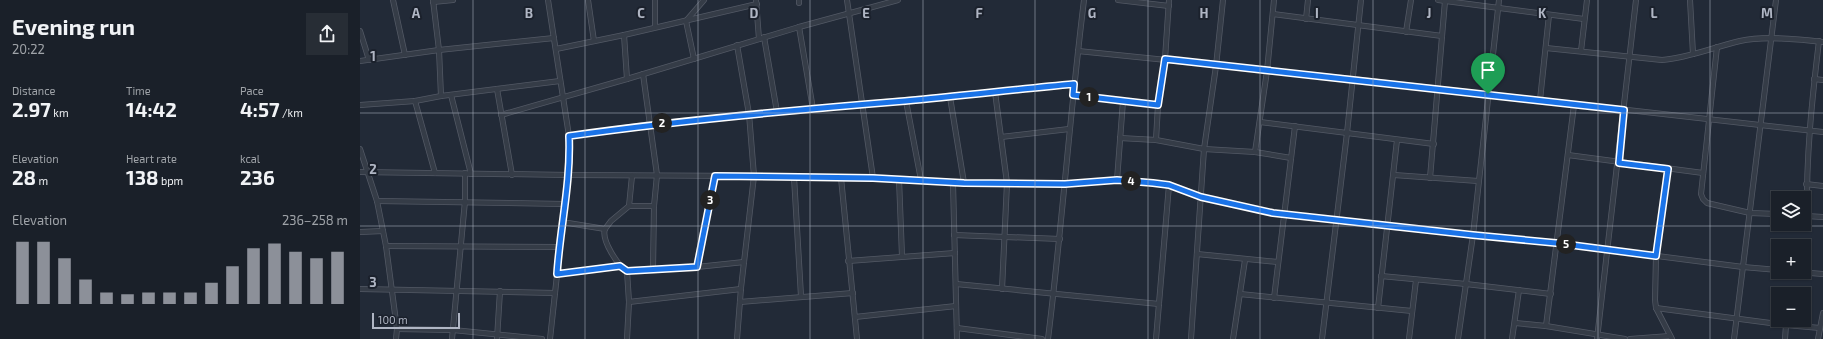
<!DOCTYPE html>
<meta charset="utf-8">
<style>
body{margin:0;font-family:"Exo 2",sans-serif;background:#272d35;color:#f1f3f6;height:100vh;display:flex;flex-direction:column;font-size:15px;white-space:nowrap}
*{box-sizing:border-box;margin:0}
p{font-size:13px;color:#9fa3a8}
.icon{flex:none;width:22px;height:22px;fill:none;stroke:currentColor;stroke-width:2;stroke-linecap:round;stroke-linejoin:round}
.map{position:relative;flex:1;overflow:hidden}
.drawer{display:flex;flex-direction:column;background:#1a2029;width:360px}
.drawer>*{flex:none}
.tools{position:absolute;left:1411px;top:191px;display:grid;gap:8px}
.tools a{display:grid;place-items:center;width:40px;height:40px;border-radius:0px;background:#1a2029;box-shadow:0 1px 3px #0004,0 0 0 1px #383e46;font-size:20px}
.scale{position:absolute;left:12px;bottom:10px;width:88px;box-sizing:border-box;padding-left:4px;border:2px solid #b0b6c4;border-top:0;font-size:11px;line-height:14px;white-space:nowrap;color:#b0b6c4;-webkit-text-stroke:3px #1b212c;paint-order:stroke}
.pin{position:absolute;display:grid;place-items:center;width:34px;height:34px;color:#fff;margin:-41px -17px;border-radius:50% 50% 50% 0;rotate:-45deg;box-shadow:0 0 4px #0007}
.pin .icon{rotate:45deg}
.km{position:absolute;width:20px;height:20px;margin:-10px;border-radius:50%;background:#222;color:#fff;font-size:11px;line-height:20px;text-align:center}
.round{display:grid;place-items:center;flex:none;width:42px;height:42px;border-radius:0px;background:#272d35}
.overview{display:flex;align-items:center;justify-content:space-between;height:68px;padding:0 12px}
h1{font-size:22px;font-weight:700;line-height:30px}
.figures{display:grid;grid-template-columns:repeat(3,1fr);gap:6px;height:68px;padding:4px 12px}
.figures div{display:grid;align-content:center}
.figures b{font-size:20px;font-weight:700}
.figures small{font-size:11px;font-weight:400}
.figures p{font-size:11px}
.chart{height:112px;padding:8px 12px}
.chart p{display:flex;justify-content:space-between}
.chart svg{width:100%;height:72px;margin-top:4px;stroke:#8c9099;stroke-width:6}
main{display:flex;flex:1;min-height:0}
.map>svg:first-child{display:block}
</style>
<main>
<section class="drawer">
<div class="overview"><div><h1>Evening run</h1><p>20:22</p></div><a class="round"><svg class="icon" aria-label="share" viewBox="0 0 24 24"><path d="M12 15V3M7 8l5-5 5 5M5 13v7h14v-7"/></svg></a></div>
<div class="figures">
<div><p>Distance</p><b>2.97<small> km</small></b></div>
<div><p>Time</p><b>14:42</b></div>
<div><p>Pace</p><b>4:57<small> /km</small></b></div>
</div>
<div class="figures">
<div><p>Elevation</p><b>28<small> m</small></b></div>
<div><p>Heart rate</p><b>138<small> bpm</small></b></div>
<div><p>kcal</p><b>236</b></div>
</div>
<div class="chart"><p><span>Elevation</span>236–258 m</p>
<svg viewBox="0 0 160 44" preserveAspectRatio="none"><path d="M5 44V6M15 44V6M25 44V16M35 44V29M45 44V37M55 44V38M65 44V37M75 44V37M85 44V37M95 44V31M105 44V21M115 44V10M125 44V7M135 44V12M145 44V16M155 44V12"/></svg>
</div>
</section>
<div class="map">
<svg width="1463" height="339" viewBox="0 0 1463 339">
<rect width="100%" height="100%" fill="#222a37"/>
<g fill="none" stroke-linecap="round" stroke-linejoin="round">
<defs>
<g id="street">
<path d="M33,0L45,55"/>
<path d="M73,0L79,50L81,96"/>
<path d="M188,0L209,136L210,156L190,339"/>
<path d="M228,0L234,41"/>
<path d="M295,0V27"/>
<path d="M396,0L399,39"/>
<path d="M439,0V3"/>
<path d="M487,0L513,178"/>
<path d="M758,0L809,6"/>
<path d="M1078,0L1224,19"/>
<path d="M1330,0L1333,54"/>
<path d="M73,2L93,0"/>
<path d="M913,14L1082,36"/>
<path d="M946,19L948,0"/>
<path d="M439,27L453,109"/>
<path d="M0,31L9,60"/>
<path d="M1046,32L1051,0"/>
<path d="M264,35L267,79"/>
<path d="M404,37L417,112"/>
<path d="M377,45L389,114L394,176L381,288L377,339"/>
<path d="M1357,47L1341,194L1343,199L1347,203L1390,213L1418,214"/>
<path d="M1186,48L1302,60C1329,58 1354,47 1380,41C1402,36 1440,39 1463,42"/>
<path d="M196,49L264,35L397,4"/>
<path d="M718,51L992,79L1463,132"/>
<path d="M1221,51L1227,0"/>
<path d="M334,59L326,21L344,0"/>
<path d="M0,61L79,50L194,38"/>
<path d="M283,74L297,175L294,206L293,269"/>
<path d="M1454,79L1463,80"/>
<path d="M137,89L152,175"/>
<path d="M635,92L647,183L642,289"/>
<path d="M91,95L111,174"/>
<path d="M713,95L798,105"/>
<path d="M590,97L604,183"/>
<path d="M1180,100L1189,15"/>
<path d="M55,101L75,173"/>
<path d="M546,101L561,180"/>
<path d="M0,105L55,101L81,96L200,81"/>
<path d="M141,115L267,79L439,27L538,0"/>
<path d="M900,122L1074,144"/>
<path d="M209,136L291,124L714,84"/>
<path d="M641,137L709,129"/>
<path d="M760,138L796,140L844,149L895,152L931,158"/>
<path d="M796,140L798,105L805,59L809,0"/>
<path d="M0,149L17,201L26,246L37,329L36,339"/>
<path d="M895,152L907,71L914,0"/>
<path d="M1208,155L1343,173"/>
<path d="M1308,169L1296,256L1295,300L1296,308L1312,339"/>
<path d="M0,172L209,175L394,176L561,180L604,183L705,184L757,180L793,183L809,185L841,197L913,213L1113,235L1196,243L1383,267L1418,270"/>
<path d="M1034,175L1118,181"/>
<path d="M434,177L441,296"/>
<path d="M481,178L497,339"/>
<path d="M1070,178L1085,1"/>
<path d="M539,179L542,256"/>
<path d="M757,180L763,101"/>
<path d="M593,183L597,339"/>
<path d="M1446,184L1463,186"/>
<path d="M17,201L205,204"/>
<path d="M269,206H294"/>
<path d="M1446,216L1463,217"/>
<path d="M1447,216C1446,157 1452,99 1459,41"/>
<path d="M202,222L245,229L251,221L269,206L272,176"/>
<path d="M245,229C241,240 258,266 267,271L337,267L384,262"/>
<path d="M0,232L23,231"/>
<path d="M594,235L700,239"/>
<path d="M26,246L199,247"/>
<path d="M837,254L918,262"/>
<path d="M488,261L595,253"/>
<path d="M337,267L355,176"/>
<path d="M1438,272L1463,274"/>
<path d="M197,274L260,266"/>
<path d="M1021,276L1106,284L1191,294"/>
<path d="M596,284L799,304"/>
<path d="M0,289L195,293"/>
<path d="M880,294L1052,311"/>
<path d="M914,298L935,126"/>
<path d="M269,302L381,289"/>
<path d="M380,302L493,293"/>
<path d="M1018,308L1037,140"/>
<path d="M1296,308L1426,325L1460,328"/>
<path d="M495,317L596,306"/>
<path d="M1155,323L1186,326L1265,339"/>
<path d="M1186,326L1214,105"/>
<path d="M597,328L682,339"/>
<path d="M37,329L93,330L182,339"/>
<path d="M92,339L105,201V173"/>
<path d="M137,339L140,291"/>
<path d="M267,339L269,302L267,271"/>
<path d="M688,339C702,226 710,113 724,0"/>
<path d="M796,339L809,185"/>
<path d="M831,339L844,149L856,66L863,0"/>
<path d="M873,339L885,260"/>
<path d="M962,339L987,133L1001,0"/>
<path d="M1049,339L1056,280"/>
<path d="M1098,339L1113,235L1139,0"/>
<path d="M1152,339L1159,290"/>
<path d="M1237,339L1276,0"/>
<path d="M1270,339L1310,336"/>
<path d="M1374,339L1416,0"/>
<path d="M1425,339L1426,325"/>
<path d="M1458,339L1463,313"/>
</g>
</defs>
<!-- street casing -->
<use href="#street" stroke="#535965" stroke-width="6"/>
<!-- street -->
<use href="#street" stroke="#353c47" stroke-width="4.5"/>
</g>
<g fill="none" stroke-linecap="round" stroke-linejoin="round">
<defs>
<path id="route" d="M805,59L1264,110L1259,163L1308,169L1296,256L1196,243L1113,235L913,213L841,197L809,185L793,183L757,180L705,184L604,183L513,178L355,176L337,267L267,271L260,266L197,274C200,228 211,183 209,136C321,120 433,110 545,101C602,96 658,89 714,84L713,95L798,105Z"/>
</defs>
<!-- route casing -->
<use href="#route" stroke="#fff" stroke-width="8"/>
<!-- route -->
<use href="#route" stroke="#1a73e8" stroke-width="5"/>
</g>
<!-- grid -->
<path fill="none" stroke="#b0b6c4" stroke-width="1" stroke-opacity="0.55" d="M113,0V339M225,0V339M338,0V339M450,0V339M563,0V339M675,0V339M788,0V339M900,0V339M1013,0V339M1125,0V339M1238,0V339M1350,0V339M0,113H1463M0,226H1463"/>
<g font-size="13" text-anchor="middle" font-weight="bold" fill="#b0b6c4" stroke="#1b212c" stroke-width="4" stroke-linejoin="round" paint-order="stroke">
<text x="56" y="18">A</text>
<text x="169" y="18">B</text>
<text x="281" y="18">C</text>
<text x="394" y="18">D</text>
<text x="506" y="18">E</text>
<text x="619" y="18">F</text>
<text x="732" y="18">G</text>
<text x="844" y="18">H</text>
<text x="957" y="18">I</text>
<text x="1069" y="18">J</text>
<text x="1182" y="18">K</text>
<text x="1294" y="18">L</text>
<text x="1407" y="18">M</text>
<text x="13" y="61">1</text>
<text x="13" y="174">2</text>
<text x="13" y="287">3</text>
</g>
</svg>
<div class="tools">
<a><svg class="icon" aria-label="layers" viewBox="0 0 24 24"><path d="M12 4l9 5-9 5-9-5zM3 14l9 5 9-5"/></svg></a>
<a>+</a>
<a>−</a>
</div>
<div class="scale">100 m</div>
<div class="pin" style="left:1128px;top:94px;background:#1e9e55"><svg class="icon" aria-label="arrive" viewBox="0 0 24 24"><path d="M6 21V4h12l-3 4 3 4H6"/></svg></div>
<b class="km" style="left:729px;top:97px">1</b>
<b class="km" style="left:302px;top:123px">2</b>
<b class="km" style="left:350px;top:200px">3</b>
<b class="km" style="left:771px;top:181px">4</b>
<b class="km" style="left:1206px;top:244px">5</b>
</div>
</main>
